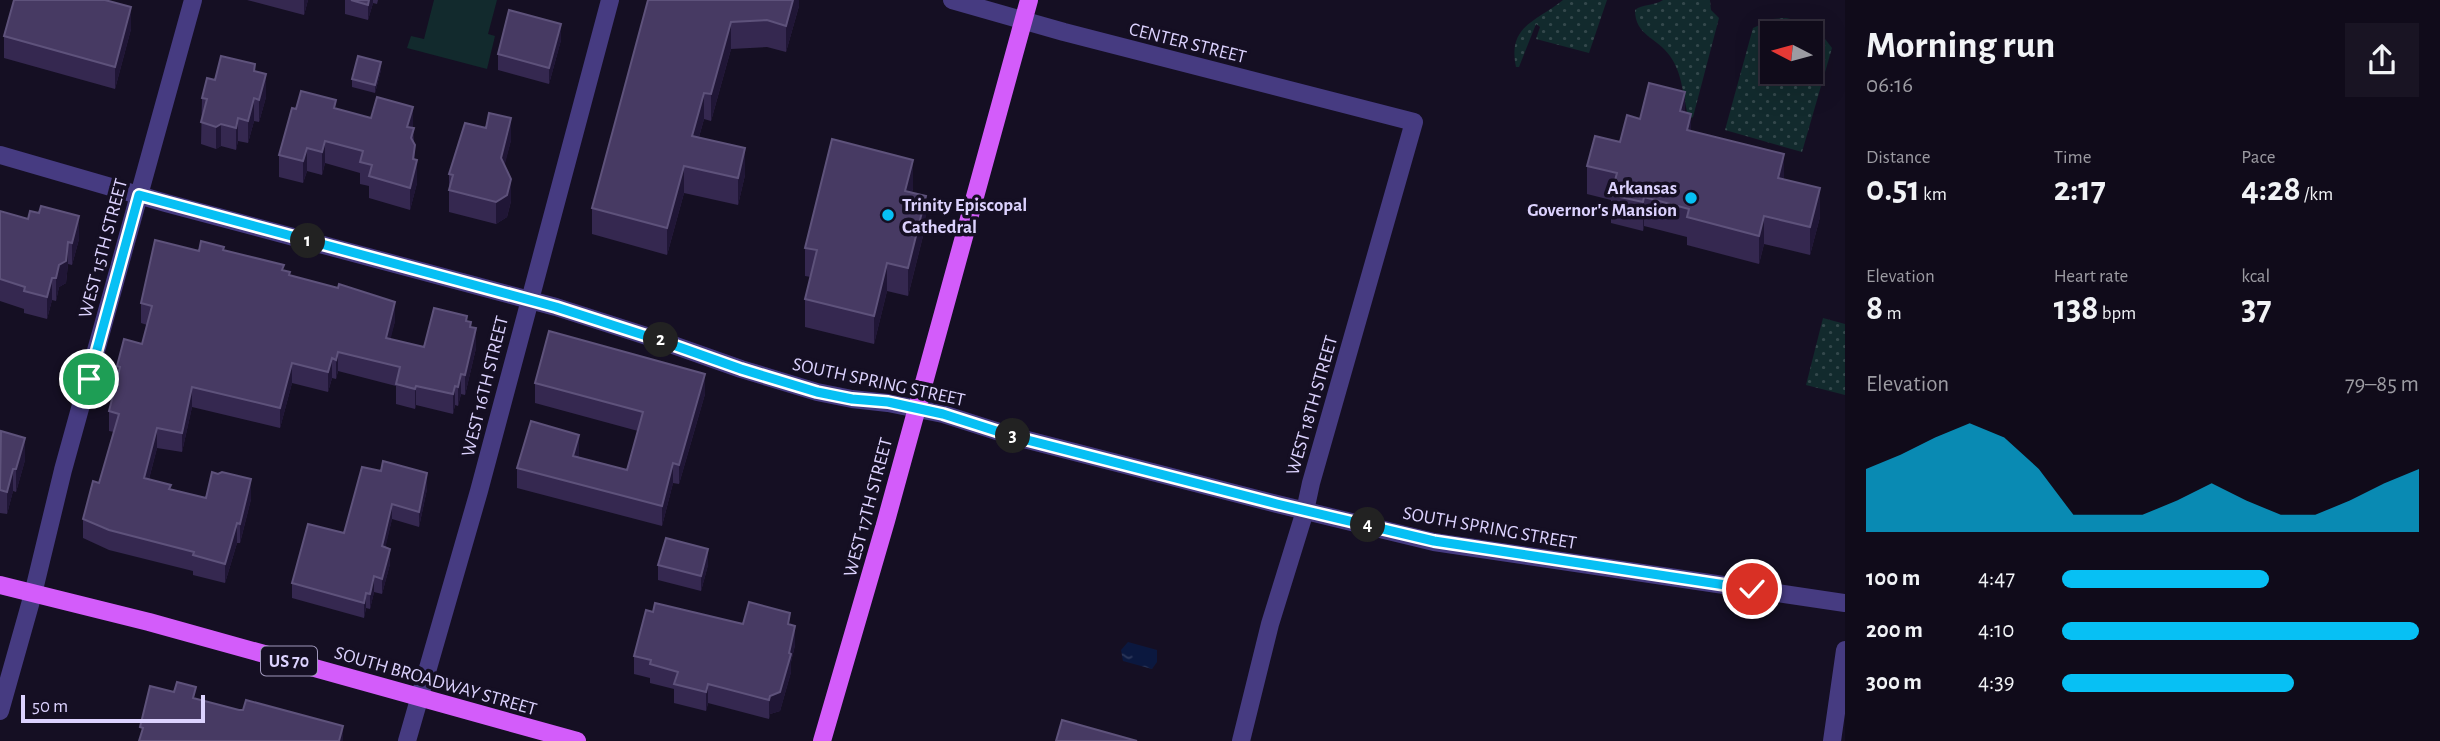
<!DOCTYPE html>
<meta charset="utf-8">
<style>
body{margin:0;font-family:"Alegreya Sans",sans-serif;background:#191423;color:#f1f3f6;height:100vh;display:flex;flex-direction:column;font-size:26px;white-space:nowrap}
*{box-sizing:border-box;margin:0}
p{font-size:23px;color:#9c9ba2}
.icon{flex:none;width:38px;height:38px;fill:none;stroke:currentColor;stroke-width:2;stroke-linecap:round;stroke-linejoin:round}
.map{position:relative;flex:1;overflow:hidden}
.side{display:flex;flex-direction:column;background:#100b1a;width:595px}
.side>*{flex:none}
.needle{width:46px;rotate:276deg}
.tools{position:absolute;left:1760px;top:21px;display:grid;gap:14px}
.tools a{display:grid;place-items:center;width:63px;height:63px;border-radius:0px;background:#100b1a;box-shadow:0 7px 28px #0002,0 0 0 2px #302b39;font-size:35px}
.scale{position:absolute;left:21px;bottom:18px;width:184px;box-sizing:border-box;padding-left:7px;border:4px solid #dcd2fe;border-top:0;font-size:19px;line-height:24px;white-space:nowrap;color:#dcd2fe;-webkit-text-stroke:5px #150f23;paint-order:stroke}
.pin{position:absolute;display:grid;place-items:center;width:60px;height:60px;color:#fff;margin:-30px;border:4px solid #fff;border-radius:50%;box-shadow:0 2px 7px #0007}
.km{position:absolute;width:35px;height:35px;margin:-18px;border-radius:50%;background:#222;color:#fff;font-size:19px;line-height:35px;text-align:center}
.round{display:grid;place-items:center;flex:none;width:74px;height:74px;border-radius:0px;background:#191423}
.head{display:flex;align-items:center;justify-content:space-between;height:119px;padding:0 21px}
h1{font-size:38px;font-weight:700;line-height:52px}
.stats{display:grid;grid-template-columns:repeat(3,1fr);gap:10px;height:119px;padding:7px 21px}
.stats div{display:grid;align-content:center}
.stats b{font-size:35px;font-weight:700}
.stats small{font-size:19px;font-weight:400}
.stats p{font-size:19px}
.chart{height:196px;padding:14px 21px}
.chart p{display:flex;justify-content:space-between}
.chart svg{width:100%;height:126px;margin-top:7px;fill:#07c0f4;opacity:.7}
ul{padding:0 21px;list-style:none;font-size:23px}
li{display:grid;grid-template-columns:112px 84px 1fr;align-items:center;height:52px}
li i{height:18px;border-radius:9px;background:#07c0f4}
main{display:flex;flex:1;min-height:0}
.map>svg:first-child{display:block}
</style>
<main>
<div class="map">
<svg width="1845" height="741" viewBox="0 0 1845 741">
<defs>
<pattern id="grass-dots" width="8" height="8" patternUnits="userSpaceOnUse" patternTransform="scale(1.75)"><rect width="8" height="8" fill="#122a2d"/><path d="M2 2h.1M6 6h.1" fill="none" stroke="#34484c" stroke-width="1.8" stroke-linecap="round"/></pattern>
<pattern id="water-ripples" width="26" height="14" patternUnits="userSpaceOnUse" patternTransform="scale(1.75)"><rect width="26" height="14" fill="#0b183f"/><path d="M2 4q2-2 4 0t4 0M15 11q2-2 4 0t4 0" fill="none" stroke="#2e395c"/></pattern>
</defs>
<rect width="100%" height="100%" fill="#150f23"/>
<!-- grass -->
<g fill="url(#grass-dots)" fill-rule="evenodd">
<path d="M1563,0H1607L1589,53L1536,39L1540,27L1536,24L1519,67H1516C1507,25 1538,21 1563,0Z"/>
<path d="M1663,0H1710L1711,10L1719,18L1693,117L1689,119C1683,98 1683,74 1670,56C1657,37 1635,36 1635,10C1642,4 1654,6 1663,0Z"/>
<path d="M1786,18L1803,22L1819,31L1832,48L1802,152L1725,130L1753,28L1773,19ZM1773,33H1811V72H1773Z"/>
<path d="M1823,318L1845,324V395L1806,385Z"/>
</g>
<!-- park -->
<path fill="#122a2d" d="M434,0H497L488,34L495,36L487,69L407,48L411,36L424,39Z"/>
<!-- water -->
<path fill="url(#water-ripples)" d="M1128,642L1157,650V662L1152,669L1123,661L1121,650Z"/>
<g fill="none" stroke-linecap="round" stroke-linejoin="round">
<!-- minor -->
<g stroke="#463b81" stroke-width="18">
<path d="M952,0L1064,32L1414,122L1311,483L1305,511L1270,624L1241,741"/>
<path d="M0,155L166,203L556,307L659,340L741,369L817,392L852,399L888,403L943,414L1012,436L1277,504L1434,542L1845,603"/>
<path d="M0,711L33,594L63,470L193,0"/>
<path d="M407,741L479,491L610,0"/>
<path d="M1832,741L1845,650"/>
</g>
<!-- major -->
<g stroke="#d35cfa" stroke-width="18">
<path d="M0,585L149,622L577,741"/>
<path d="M822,741L886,521L1029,0"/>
</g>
</g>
<!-- wall -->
<g fill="#352850">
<path d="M247,0H308L304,15Z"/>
<path d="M345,0H378L377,4L373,3L368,20L345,14Z"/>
<path d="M648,0H799V6L786,52L767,47L731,49L711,121L704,119L699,137L745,175L738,205L684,193L667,255L592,234V208Z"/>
<path d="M131,29L115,89L4,58V36Z"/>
<path d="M561,40L549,84L498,70V54Z"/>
<path d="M381,70L375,93L352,87V79Z"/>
<path d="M255,72L266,97L259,122L254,121L248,143L238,141L236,150L221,146L216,149L201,144L202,98L215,80Z"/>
<path d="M296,109H336L413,128L415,160L417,183L410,210L369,198V186L360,184V173L325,163L322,175L307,171L303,183L279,177V155Z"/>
<path d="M1685,113L1691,131L1784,179L1820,217L1810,255L1764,244L1759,264L1687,245V237L1644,226L1643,231L1611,223V200L1587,194V166L1620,142L1640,119Z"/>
<path d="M511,140L504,166L511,201L507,217L496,224L449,212V174Z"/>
<path d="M913,188L912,192L926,224L908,296L887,291L874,344L805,327V299L811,277L805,276V248Z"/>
<path d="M0,211L79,239L72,265L68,264L66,283L59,287L56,301L52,300L47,319L24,313V309L0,301Z"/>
<path d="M224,250L284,271L290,275L395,321L390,339L424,347L467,321L471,327L476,348L465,395L461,394L458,406L455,405L453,414L416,405L415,409L396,404V386L338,371L336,379L332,378L328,392L292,383L280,428L192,407L182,452L157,448L149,479L171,489L206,498L251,499L240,543H237L225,583L193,575V571L109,550L83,538V519L99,483L114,432L109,431V411L117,382V366L142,344L147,325L141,323V303L199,251Z"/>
<path d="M535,383L705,394L679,484L673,483L662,526L517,488V468L579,454L578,457L627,470L638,431L535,403Z"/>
<path d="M0,434L25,460L16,492L13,491L7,514L0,513Z"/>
<path d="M362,467L427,489L419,527L392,519L385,547L390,564L382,594L374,592L370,609L366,608L364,618L292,598V583L344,533Z"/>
<path d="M658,565H708L701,591L658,580Z"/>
<path d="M653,612L743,624L790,625L795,645L791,662V672L780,711L770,714L769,719L708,703L706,711L674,703V689L650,683V678L634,674V656Z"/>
</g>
<!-- shaded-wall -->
<g fill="#201636">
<path d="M304,0H308L304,15Z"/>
<path d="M369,0H373V3L368,20V5Z"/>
<path d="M793,0H799V6L786,52V26Z"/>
<path d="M131,7V29L115,89V67Z"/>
<path d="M731,22V49L711,121V94Z"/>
<path d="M561,24V40L549,84V68Z"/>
<path d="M381,62V70L375,93V85Z"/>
<path d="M266,74V97L259,122V100Z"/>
<path d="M1685,92V120L1680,111Z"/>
<path d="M704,93V119L692,162V136Z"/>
<path d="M254,98V121L248,143V121Z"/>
<path d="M413,107V129L407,127Z"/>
<path d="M1691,114V142L1687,130Z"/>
<path d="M238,118V141L236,150V128Z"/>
<path d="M511,118V140L501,180V158Z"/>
<path d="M221,124V146L216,149V127Z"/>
<path d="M325,141V163L322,175V152Z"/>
<path d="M415,145V167L417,160V183L410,210V188Z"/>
<path d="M307,148V171L303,183V161Z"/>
<path d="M745,148V175L738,205V178Z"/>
<path d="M1784,154V183L1778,178Z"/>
<path d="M913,160V188L905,219V191Z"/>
<path d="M684,166V193L667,255V228Z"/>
<path d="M511,179V201L507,217L496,224V202Z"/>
<path d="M1820,188V217L1810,255V227Z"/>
<path d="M926,196V224L908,296V268Z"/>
<path d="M1644,197V226L1643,231V202Z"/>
<path d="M79,216V239L72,265V243Z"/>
<path d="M1764,216V244L1759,264V236Z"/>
<path d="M68,242V264L66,283L59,287L56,301V278L59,265Z"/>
<path d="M887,263V291L874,344V316Z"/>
<path d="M52,278V300L47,319V297Z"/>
<path d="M395,302V321L386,358V338Z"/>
<path d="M476,328V348L465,395V375Z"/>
<path d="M338,352V371L336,379V360Z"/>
<path d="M332,358V378L328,392V372Z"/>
<path d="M292,363V383L280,428V408Z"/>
<path d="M461,374V394L458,406V387Z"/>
<path d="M705,374V394L679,484V465Z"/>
<path d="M416,386V405L415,409V389Z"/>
<path d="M455,386V405L453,414V394Z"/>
<path d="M192,387V407L182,452V433Z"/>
<path d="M157,428V448L144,498V478Z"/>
<path d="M579,435V454L573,476V456Z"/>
<path d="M25,438V460L16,492V469Z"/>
<path d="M673,463V483L662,526V506Z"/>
<path d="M13,469V491L7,514V492Z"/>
<path d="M427,473V489L419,527V512Z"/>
<path d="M251,479V499L240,543V524Z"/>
<path d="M392,504V519L382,562V546Z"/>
<path d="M237,523V543L225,583V564Z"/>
<path d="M390,549V564L382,594V579Z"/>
<path d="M708,549V565L701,591V576Z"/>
<path d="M374,576V592L370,609V594Z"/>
<path d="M366,593V608L364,618V603Z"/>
<path d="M795,626V645L791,662V672L780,711L770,714L769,719V700L770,696L789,653Z"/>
<path d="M708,684V703L706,711V692Z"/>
<path d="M343,726V741H339Z"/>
</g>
<!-- building -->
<g fill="#473a63" stroke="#5e527b" stroke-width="2">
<path d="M14,0H105L131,7L115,67L4,36Z"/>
<path d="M351,0H369L368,5Z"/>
<path d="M648,0H793L786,26L767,20L731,22L711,94L704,93L692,136L745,148L738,178L684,166L667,228L592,208Z"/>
<path d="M509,10L561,24L549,68L498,54Z"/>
<path d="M221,56L255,64L254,71L266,74L259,100L254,98L248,121L238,118L236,128L221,124L216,127L201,122L207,99L202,98L207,78L215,80Z"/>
<path d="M358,56L381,62L375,85L352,79Z"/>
<path d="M1649,83L1685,92L1680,111L1691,114L1687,130L1784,154L1778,178L1820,188L1810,227L1764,216L1759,236L1687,217L1689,209L1644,197L1643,202L1611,195L1617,173L1587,166L1595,136L1620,142L1627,115L1640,119Z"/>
<path d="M301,91L336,100L334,108L371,118L377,97L413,107L407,127L414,128L411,138L415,145L413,159L417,160L410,188L369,176L372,165L360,162L363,151L325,141L322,152L307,148L303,161L279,155L292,108L296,109Z"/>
<path d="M489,113L511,118L501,158L511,179L507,195L496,202L449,190L453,175L449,174L465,123L486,128Z"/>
<path d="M832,139L913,160L905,191L926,196L908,268L887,263L874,316L805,299L817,250L805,248Z"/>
<path d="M41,206L79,216L72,243L68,242L66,261L59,265L56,278H52L47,297L24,291L25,287L0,279V211L28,219L30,211L39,213Z"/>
<path d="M155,240L199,251L201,241L224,247L223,250L284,265L282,270L290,272L289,275L338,288L339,284L395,302L386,338L424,347L434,308L467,316L466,321L471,322L470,327L476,328L465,375L461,374L458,387L455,386L453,394L416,386L415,389L396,384L400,367L338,352L336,360L332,358L328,372L292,363L280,408L192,387L182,433L157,428L144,478L171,485L169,489L206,498L212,472L218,474L222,472L251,479L240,524L237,523L225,564L193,555L194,552L109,530L83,519L93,481L99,483L119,414L109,411L120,367L117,366L124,339L142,344L152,306L141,303Z"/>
<path d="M549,331L705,374L679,465L673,463L662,506L517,468L531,421L579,435L573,456L627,470L643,412L535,383Z"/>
<path d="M1,431L25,438L16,469H13L7,492L0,490Z"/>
<path d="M383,461L427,473L419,512L392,504L382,546L390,549L382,579L374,576L370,594L366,593L364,603L292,583L308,524L344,533L362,467L381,471Z"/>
<path d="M666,538L708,549L701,576L658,565Z"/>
<path d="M749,602L790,613L788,624L795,626L789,653L791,654L780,692L770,696L769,700L708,684L706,692L674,684L678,672L650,664L651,660L634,656L646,610L653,612L655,603L743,624Z"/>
<path d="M177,682L196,687L193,698L239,710H243L246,700L343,726L339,741H139L143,728L140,727L150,686L174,692Z"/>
<path d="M1062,720L1137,741H1056Z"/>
</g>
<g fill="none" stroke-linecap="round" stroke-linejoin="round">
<defs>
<path id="route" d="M89,379L139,195L556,307L659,340L741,369L817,392L852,399L888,402L943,414L1012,436L1277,504L1434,541L1752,589"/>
</defs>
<!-- route casing -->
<use href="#route" stroke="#fff" stroke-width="14"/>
<!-- route -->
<use href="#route" stroke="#07c0f4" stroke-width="9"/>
</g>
<!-- markers -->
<g fill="#07c0f4" stroke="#150f23" stroke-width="2.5">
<circle cx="1691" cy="198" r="7"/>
<circle cx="888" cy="215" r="7"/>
</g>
<g text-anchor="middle" stroke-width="7" stroke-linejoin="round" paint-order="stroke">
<!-- shield labels -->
<rect fill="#150f23" stroke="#a098bc" stroke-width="2" x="261" y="646.5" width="56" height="29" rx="5"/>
<g font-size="18" font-weight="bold" fill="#dcd2fe">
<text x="289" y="667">US 70</text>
</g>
<!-- street labels -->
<g font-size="19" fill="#dcd2fe" stroke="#150f23">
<text transform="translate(1188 42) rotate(14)" y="7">CENTER STREET</text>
<text transform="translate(102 248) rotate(-75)" y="7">WEST 15TH STREET</text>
<text transform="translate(879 381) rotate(12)" y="7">SOUTH SPRING STREET</text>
<text transform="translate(484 386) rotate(-76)" y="7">WEST 16TH STREET</text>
<text transform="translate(1311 405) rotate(-74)" y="7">WEST 18TH STREET</text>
<text transform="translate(867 507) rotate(-75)" y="7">WEST 17TH STREET</text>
<text transform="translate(1490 527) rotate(10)" y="7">SOUTH SPRING STREET</text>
<text transform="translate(436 680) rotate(16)" y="7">SOUTH BROADWAY STREET</text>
</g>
<!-- poi labels -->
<g font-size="19" font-weight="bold" fill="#dcd2fe" stroke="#150f23" text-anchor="end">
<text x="1677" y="194">Arkansas<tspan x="1677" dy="22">Governor's Mansion</tspan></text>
<text x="902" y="211" text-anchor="start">Trinity Episcopal<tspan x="902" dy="22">Cathedral</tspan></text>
</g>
</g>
</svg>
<div class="tools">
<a><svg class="needle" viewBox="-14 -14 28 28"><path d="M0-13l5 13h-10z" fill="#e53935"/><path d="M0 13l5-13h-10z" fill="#9c9ba2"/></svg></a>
</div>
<div class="scale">50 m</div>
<div class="pin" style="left:89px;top:379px;background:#1e9e55"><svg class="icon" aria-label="arrive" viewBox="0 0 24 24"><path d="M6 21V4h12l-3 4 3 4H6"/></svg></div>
<div class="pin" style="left:1752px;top:589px;background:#d93025"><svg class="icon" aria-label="check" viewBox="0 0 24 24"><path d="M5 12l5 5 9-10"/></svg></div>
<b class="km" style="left:308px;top:241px">1</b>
<b class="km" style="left:661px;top:340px">2</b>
<b class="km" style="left:1013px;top:436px">3</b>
<b class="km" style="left:1368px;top:525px">4</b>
</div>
<section class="side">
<div class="head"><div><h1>Morning run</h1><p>06:16</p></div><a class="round"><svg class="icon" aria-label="share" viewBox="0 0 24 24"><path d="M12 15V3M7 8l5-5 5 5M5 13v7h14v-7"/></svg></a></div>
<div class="stats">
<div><p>Distance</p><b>0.51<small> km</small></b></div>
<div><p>Time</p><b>2:17</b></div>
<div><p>Pace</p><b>4:28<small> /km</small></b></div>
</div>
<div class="stats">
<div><p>Elevation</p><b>8<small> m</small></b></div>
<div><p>Heart rate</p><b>138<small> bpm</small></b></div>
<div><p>kcal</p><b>37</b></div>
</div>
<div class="chart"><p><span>Elevation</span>79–85 m</p>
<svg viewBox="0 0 160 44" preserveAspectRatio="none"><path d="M0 44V22L10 17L20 11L30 6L40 11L50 22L60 38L70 38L80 38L90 33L100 27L110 33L120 38L130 38L140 33L150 27L160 22V44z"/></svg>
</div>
<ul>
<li><b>100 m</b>4:47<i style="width:58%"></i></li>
<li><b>200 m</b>4:10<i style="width:100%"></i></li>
<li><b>300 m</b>4:39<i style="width:65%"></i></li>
</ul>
</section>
</main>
